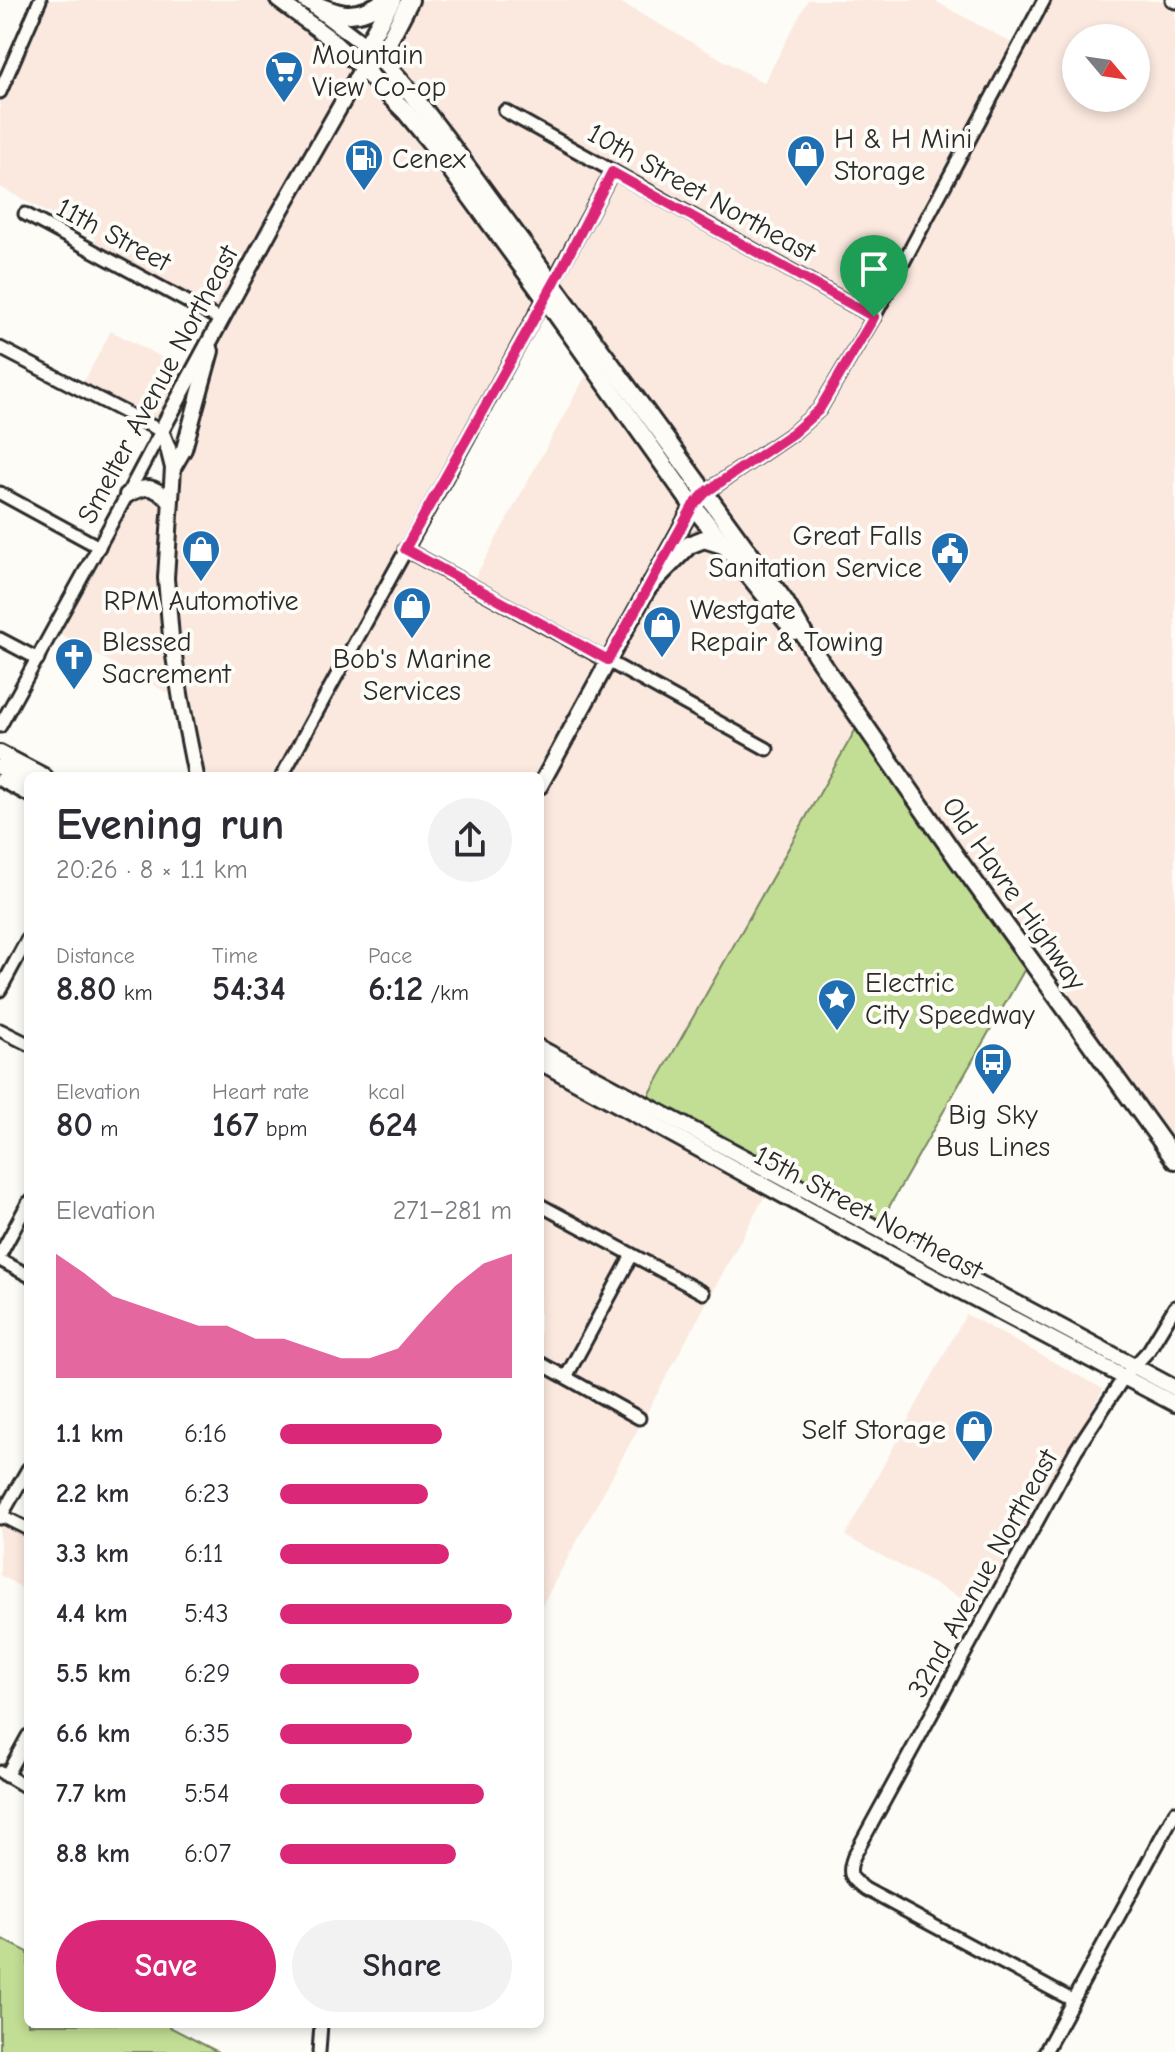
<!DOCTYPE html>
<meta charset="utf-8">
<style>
body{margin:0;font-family:"Comic Neue",sans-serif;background:#f2f2f3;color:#2b2b33;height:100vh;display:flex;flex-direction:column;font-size:30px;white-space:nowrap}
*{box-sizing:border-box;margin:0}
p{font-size:26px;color:#7c7c81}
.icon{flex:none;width:44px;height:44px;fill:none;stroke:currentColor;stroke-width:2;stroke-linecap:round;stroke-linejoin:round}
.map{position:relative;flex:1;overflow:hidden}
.side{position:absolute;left:24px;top:772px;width:520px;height:1256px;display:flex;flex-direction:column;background:#fff;border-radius:12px;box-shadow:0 4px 12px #0003}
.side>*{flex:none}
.needle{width:52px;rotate:119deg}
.tools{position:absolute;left:1062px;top:24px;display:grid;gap:16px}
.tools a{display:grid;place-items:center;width:88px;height:88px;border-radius:50%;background:#fff;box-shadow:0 4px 12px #0003;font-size:40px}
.pin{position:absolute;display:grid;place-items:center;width:68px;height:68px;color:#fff;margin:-82px -34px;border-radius:50% 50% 50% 0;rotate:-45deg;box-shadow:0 0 8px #0007}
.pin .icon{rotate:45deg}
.round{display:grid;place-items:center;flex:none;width:84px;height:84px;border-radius:42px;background:#f2f2f3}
.head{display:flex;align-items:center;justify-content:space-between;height:136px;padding:0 32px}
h1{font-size:44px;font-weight:700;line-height:60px}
.metrics{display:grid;grid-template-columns:repeat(3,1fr);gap:12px;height:136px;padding:8px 32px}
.metrics div{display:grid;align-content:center}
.metrics b{font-size:34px;font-weight:700}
.metrics small{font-size:22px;font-weight:400}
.metrics p{font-size:22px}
.chart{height:224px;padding:16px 32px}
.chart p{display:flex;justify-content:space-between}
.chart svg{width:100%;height:144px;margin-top:8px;fill:#db2777;opacity:.7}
.primary-button{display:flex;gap:16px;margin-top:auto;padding:16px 32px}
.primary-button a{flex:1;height:92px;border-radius:48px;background:#db2777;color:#fff;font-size:32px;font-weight:700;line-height:92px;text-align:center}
.primary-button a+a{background:#f2f2f3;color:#2b2b33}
ul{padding:0 32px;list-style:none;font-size:26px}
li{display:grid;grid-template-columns:128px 96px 1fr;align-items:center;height:60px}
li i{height:20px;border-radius:10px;background:#db2777}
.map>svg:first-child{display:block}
</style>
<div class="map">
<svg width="1175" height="2052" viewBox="0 0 1175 2052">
<rect width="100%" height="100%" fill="#fdfcf7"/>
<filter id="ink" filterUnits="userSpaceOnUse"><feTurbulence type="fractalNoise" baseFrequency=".0125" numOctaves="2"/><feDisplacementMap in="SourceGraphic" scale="16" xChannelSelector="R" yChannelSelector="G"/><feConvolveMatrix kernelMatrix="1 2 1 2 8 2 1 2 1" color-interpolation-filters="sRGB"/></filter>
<g filter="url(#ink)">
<!-- built -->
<g fill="#fbe9df" fill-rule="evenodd">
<path d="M45,0H275L362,68L545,298L406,549L471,585L592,364L812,650L380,58L410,0H616L764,83L808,0H933L1019,47L1044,0L1175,1V1158L861,719L644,1104L540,1048V776H197L181,700L53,631L127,495H146L169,507L221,320L91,249L96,239L0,187V102ZM1076,38H1136V98H1076Z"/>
<path d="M111,331L192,373L161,431L80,389Z"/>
<path d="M540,1062L769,1188L540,1609Z"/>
<path d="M966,1314L1103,1389L983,1610L845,1536Z"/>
<path d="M0,1518L28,1529V1591L0,1575Z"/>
</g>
<!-- green -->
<g fill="#c2dd94" stroke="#768460" stroke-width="2">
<path d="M861,720L1030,960L877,1228L644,1104Z"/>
<path d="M0,1938L28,1952V2024H164L218,2052H0Z"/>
</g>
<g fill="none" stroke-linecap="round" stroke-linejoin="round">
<defs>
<g id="minor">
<path d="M1172,0L1175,2"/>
<path d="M0,92L40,0"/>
<path d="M505,111L874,317"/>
<path d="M25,214L221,320"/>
<path d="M0,348L161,431L127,495L0,726"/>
<path d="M706,492L793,433L819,410L874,317L1044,0"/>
<path d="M0,493L99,547"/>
<path d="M405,549L767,749"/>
<path d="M0,639L38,659"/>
<path d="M282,776C391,574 505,375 612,172"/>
<path d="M0,780L28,795"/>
<path d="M0,990L28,938"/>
<path d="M0,1030L28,1044"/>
<path d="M540,1205L703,1293"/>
<path d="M0,1255L28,1203"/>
<path d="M0,1260L28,1275"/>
<path d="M540,1363L639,1418"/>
<path d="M566,1377L632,1255"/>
<path d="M0,1515L28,1529"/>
<path d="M0,1518L28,1469"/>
<path d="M1,1772L28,1788"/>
<path d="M6,1776L28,1736"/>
<path d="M1072,2000L865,1889C850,1878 847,1874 854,1856L1076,1450L1124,1377L1149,1350L1175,1307"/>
<path d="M319,2052L321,2024"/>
<path d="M1045,2052L1175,1812"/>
</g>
<g id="major">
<path d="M316,8L366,46"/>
<path d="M173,468L184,449L211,351"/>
<path d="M127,495C147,484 153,486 170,500"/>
<path d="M0,753L44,776"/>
<path d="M0,767L28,782"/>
<path d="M196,776L181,700L171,637L166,578L173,468L168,448L161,431L277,217L362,68L328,37L278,0"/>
<path d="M540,786L693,506L700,498"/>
<path d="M540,1048L1175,1388"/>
<path d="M540,1062L894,1256L1175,1404"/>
</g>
<g id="highway">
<path d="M306,0C336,15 356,22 385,0"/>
<path d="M366,46C397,72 420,105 444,136L785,602L816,655L959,861L1175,1160"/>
<path d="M365,55L366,46L392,0"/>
<path d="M374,61L380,58L410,0"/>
<path d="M362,68L405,111L432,144L545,298L693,506L794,631"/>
<path d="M649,586L689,545L704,539L723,545"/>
</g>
</defs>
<!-- minor casing -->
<use href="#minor" stroke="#2b2b2b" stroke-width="17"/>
<!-- major casing -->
<use href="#major" stroke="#2b2b2b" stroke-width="20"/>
<!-- highway casing -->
<use href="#highway" stroke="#2b2b2b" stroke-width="22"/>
<!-- minor -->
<use href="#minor" stroke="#fdfcf7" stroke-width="11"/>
<!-- major -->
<use href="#major" stroke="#fdfcf7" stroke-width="14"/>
<!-- highway -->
<use href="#highway" stroke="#fdfcf7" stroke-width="16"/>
</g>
</g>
<g fill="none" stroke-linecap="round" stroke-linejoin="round" filter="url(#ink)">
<defs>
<path id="route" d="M612,172L874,317L819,410L793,433L706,492L693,506L608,660L405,549L554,283Z"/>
</defs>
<!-- route casing -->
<use href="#route" stroke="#fff" stroke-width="16"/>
<!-- route -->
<use href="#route" stroke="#db2777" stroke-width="10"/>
</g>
<!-- icons -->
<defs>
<symbol id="supermarket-pin" viewBox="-11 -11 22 30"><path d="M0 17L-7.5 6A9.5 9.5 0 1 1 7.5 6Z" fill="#1f6fb2" stroke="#fdfcf7"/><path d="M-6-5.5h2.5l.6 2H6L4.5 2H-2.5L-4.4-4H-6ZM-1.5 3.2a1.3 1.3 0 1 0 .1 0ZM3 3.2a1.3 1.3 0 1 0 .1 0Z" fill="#fff"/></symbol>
<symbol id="shop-pin" viewBox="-11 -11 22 30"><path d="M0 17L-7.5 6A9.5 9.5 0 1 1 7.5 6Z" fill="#1f6fb2" stroke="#fdfcf7"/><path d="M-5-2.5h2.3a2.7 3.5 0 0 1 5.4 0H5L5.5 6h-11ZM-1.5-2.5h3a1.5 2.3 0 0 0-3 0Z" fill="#fff"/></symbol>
<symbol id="fuel-pin" viewBox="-11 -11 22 30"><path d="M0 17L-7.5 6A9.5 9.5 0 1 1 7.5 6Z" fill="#1f6fb2" stroke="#fdfcf7"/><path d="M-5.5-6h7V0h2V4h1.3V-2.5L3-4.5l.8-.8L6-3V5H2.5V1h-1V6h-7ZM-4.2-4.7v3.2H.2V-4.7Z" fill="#fff"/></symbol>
<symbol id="civic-pin" viewBox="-11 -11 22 30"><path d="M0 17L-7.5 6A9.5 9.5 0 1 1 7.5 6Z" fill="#1f6fb2" stroke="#fdfcf7"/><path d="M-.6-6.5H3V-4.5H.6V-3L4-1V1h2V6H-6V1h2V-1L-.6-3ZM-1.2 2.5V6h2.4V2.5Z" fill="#fff"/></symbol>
<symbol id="church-pin" viewBox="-11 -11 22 30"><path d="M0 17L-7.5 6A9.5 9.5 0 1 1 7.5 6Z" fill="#1f6fb2" stroke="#fdfcf7"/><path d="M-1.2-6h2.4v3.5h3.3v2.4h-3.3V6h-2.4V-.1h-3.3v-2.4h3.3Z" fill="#fff"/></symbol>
<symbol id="sight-pin" viewBox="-11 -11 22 30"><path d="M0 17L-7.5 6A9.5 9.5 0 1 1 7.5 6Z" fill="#1f6fb2" stroke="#fdfcf7"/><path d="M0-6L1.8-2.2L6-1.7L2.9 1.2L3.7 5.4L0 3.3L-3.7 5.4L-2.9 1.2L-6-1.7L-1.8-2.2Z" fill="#fff"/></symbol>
<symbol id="bus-pin" viewBox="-11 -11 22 30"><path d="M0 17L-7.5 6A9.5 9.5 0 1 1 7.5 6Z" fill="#1f6fb2" stroke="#fdfcf7"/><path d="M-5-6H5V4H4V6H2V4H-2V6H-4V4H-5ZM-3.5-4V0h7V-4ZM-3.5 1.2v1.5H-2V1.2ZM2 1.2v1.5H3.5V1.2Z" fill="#fff"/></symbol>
</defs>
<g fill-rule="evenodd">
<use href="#supermarket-pin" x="262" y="48" width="44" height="60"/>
<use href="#shop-pin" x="784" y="132" width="44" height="60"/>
<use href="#fuel-pin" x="342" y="136" width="44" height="60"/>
<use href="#shop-pin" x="179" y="527" width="44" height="60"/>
<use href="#civic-pin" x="928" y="529" width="44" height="60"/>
<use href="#shop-pin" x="390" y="584" width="44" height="60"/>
<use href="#shop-pin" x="640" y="603" width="44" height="60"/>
<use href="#church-pin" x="52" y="635" width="44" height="60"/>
<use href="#sight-pin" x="815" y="976" width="44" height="60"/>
<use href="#bus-pin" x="971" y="1040" width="44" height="60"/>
<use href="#shop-pin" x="952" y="1407" width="44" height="60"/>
</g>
<g text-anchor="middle" stroke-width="8" stroke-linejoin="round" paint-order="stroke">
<!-- poi labels -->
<g font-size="28" fill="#2b2b2b" stroke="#fdfcf7" text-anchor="start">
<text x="312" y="64">Mountain<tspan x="312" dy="32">View Co-op</tspan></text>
<text x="834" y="148">H &amp; H Mini<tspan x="834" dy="32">Storage</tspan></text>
<text x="392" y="168">Cenex</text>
<text x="922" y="545" text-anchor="end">Great Falls<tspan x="922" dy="32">Sanitation Service</tspan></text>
<text x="201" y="610" text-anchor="middle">RPM Automotive</text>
<text x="690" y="619">Westgate<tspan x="690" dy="32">Repair &amp; Towing</tspan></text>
<text x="102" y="651">Blessed<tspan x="102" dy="32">Sacrement</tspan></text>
<text x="412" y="668" text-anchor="middle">Bob's Marine<tspan x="412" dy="32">Services</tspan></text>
<text x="865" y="992">Electric<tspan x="865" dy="32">City Speedway</tspan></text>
<text x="993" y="1124" text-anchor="middle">Big Sky<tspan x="993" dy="32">Bus Lines</tspan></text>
<text x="946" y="1439" text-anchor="end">Self Storage</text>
</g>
<!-- street labels -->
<g font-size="28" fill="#2b2b2b" stroke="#fdfcf7">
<text transform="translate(702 192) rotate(29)" y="10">10th Street Northeast</text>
<text transform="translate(114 234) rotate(28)" y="10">11th Street</text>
<text transform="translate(157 384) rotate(-62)" y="10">Smelter Avenue Northeast</text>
<text transform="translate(1015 893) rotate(55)" y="10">Old Havre Highway</text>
<text transform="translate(869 1212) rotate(28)" y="10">15th Street Northeast</text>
<text transform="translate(982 1573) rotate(-61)" y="10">32nd Avenue Northeast</text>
</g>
</g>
</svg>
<div class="tools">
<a><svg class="needle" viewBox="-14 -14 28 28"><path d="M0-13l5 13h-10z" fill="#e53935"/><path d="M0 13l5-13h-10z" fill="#7c7c81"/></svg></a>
</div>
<div class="pin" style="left:874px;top:317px;background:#1e9e55"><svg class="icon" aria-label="arrive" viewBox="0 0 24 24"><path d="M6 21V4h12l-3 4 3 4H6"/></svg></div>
<section class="side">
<div class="head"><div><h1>Evening run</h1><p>20:26 · 8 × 1.1 km</p></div><a class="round"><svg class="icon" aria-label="share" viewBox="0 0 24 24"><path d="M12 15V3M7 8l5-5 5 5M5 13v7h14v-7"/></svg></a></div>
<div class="metrics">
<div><p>Distance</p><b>8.80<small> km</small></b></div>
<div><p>Time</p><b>54:34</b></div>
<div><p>Pace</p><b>6:12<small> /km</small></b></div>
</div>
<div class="metrics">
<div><p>Elevation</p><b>80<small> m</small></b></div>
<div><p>Heart rate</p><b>167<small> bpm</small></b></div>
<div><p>kcal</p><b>624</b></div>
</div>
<div class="chart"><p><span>Elevation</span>271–281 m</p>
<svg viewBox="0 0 160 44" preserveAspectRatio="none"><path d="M0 44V6L10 12L20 19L30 22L40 25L50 28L60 28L70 32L80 32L90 35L100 38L110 38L120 35L130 25L140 16L150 9L160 6V44z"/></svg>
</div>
<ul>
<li><b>1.1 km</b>6:16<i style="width:70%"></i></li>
<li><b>2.2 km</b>6:23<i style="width:64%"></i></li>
<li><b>3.3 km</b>6:11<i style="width:73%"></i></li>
<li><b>4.4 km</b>5:43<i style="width:100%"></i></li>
<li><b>5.5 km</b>6:29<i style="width:60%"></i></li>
<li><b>6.6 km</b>6:35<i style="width:57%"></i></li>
<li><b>7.7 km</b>5:54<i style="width:88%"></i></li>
<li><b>8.8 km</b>6:07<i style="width:76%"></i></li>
</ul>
<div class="primary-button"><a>Save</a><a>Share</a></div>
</section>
</div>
